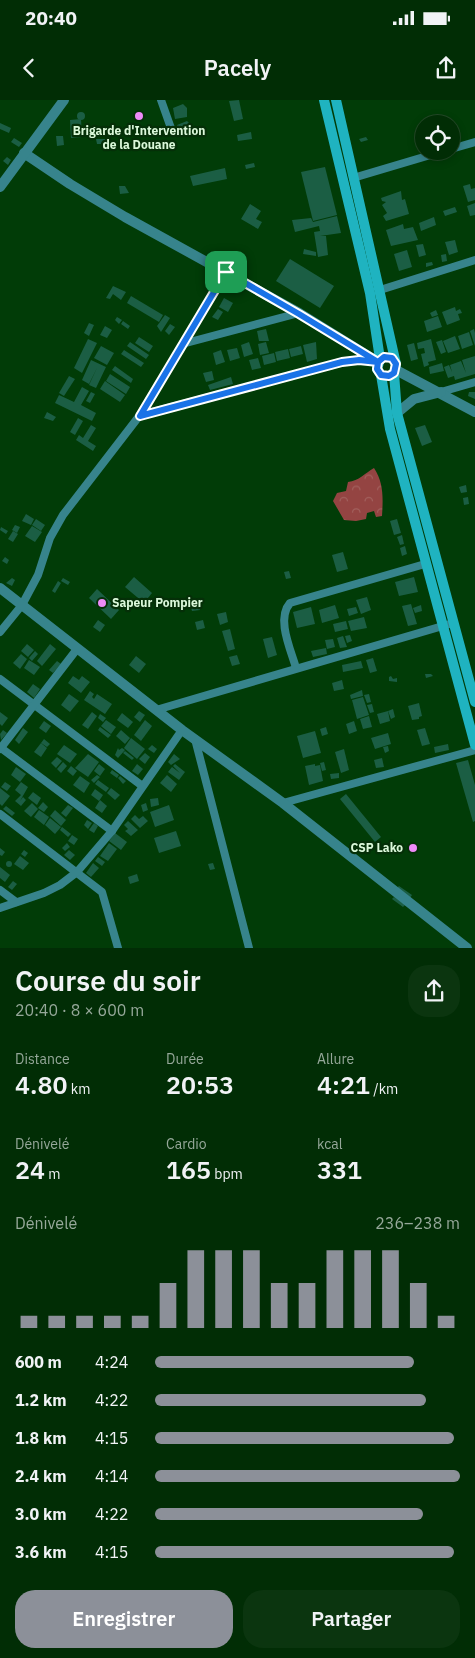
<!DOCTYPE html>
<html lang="fr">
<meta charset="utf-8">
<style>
body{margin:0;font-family:"IBM Plex Sans",sans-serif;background:#0b350f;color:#f1f3f6;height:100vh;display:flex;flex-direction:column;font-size:19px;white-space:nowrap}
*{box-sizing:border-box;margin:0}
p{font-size:16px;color:#96a89a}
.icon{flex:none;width:28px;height:28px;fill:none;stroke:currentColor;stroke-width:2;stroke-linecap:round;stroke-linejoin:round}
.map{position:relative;height:848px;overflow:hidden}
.sheet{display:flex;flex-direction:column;background:#012d05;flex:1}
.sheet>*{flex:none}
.tools{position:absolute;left:415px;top:15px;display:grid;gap:10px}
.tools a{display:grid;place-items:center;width:45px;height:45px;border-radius:50%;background:#012d05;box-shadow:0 2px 8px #0003,0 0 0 1px #234927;font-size:25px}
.pin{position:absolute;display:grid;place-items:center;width:42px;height:42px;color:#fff;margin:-21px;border-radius:10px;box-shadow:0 2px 8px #0006}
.round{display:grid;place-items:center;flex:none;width:52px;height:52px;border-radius:20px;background:#0b350f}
.summary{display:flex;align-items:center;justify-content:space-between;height:85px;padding:0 15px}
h1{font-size:28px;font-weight:600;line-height:38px}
.stats{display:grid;grid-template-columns:repeat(3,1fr);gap:8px;height:85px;padding:5px 15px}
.stats div{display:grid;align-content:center}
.stats b{font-size:25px;font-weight:600}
.stats small{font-size:14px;font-weight:400}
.stats p{font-size:14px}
.chart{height:140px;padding:10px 15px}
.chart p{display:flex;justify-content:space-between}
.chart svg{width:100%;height:90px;margin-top:5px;stroke:#8c9099;stroke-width:6}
.action{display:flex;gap:10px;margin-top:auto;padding:10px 15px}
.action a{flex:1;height:58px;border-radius:20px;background:#8c9099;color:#fff;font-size:20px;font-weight:600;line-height:58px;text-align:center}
.action a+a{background:#0b350f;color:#f1f3f6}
ul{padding:0 15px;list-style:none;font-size:16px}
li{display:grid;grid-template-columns:80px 60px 1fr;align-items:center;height:38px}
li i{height:12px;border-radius:6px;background:#8c9099}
.status{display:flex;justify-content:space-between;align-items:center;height:35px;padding:0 25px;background:#012d05;direction:ltr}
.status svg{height:14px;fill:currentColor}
header{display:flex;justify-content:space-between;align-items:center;height:65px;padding:0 15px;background:#012d05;font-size:22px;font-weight:600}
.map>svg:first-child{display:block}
</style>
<div class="status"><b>20:40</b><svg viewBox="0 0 49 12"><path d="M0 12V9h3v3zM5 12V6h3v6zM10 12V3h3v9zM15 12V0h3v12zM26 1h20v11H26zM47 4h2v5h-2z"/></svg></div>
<header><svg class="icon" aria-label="back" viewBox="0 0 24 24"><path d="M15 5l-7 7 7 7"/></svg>Pacely<svg class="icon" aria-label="share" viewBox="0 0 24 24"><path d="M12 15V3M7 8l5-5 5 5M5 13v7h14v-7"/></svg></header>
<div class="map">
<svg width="475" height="848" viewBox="0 0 475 848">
<defs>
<pattern id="forest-crowns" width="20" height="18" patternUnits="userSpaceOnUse" patternTransform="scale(1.25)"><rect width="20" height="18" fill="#944442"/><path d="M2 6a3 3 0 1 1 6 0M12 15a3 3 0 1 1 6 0" fill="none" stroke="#a2605d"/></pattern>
</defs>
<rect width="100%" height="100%" fill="#013c07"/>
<!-- forest -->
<path fill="url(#forest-crowns)" d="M374,368C384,383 383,399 382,416L376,417L374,411L367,413L366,419L356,421L344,420L333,401L337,393L346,391L348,382C359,381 365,373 374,368Z"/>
<!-- building -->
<g fill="#1b5e44">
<path d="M239,0L243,19L234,21L229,1Z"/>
<path d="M183,4L187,8V17L175,19L173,8Z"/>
<circle cx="81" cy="16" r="4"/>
<path d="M81,19L82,37L71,38L70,20Z"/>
<path d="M424,19H430V24H425Z"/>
<path d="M187,21L191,25V34L179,36L177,25Z"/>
<path d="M0,23L11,28L9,33L0,29Z"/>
<path d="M114,25L116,30L107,34L105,29Z"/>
<path d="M251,32L252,39L238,41L237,35Z"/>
<path d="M56,36H63L64,45L57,46Z"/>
<path d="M366,37L368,40L361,42L359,39Z"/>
<path d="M14,38L22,43L19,47L11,42Z"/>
<path d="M96,39H106L107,44H97Z"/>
<path d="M7,57L11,60L8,65L3,61Z"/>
<path d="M254,63L255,67L246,69L245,65Z"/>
<path d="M325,67L337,115L313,121L301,72Z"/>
<path d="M225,68L227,79L193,86L190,76Z"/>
<path d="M470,84L471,89L475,88V100L468,102L463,86Z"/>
<path d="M119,86H125L129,93L120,94Z"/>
<path d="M401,91L402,100L405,99L409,114L386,121L383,116L387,113L382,105L386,102L382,101L381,98Z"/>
<path d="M475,103V115L470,116L467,106Z"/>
<path d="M250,104L261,111L256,119L262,122L258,129L241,119Z"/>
<path d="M455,107L457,112L445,116L443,111Z"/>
<path d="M337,116L341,133L320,136H326L328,155L318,157L314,132L320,131L319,126L295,132L292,120L311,118L313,122Z"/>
<path d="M434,117L436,125L421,131L419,123Z"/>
<path d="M403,124L404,129L413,127L418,140L391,146L386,130Z"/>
<path d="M455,140L458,152L449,155L445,142Z"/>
<path d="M423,144L426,155L419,157L416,145Z"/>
<path d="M304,149L316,152V156L303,154Z"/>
<path d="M407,150L412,167L399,171L394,154Z"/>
<path d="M446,154L447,161L442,162L441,155Z"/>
<path d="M290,159L334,186L320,208L276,181Z"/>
<path d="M432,162L433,165L426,167V163Z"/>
<path d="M113,186L126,192L121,200L113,194L110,199L106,198Z"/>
<path d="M131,196L163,215L159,222L127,203Z"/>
<path d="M224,198L233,203L228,212L219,207Z"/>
<path d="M455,207L456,211L460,209L462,213L458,214L460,220L447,225L442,212Z"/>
<path d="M218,209L223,212L218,220L212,217Z"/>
<path d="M436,210L438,215L432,217L430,213Z"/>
<path d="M165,215L170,218L161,232L157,226Z"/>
<path d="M438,216L442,227L427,232L424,221Z"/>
<path d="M117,217L122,220L119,224L115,220Z"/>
<path d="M123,221L130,226L128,229L121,224Z"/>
<path d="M89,223L94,225L89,236L84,233Z"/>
<path d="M170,224L175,227L169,235L165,231Z"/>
<path d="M105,226L112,230L107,238L100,235Z"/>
<path d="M266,229L269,241H259L257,231Z"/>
<path d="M474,229L475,233V246L470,231Z"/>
<path d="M469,232L473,245L462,249L458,236Z"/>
<path d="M455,236L460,249L448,253L443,241Z"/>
<path d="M139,237L153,246L149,252L135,243Z"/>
<path d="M88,239L97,243L82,273L74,268Z"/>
<path d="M431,239L436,260L428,262L429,265L424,267L421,254L425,253L424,248L418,249L417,243Z"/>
<path d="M442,240L446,252L441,254L436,242Z"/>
<path d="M130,242L149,255L146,259L127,246Z"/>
<path d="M249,242L253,254L244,257L241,245Z"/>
<path d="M266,242L269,253L260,255L258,244Z"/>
<path d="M316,242L317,259L307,262L303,245Z"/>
<path d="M414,243L418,259L411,261L407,245Z"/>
<path d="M101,246L114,253L107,265L94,258Z"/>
<path d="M301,246L303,254L291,257L289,249Z"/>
<path d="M237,248L240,258L230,261L227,250Z"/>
<path d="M288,249L290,258L277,261L275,252Z"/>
<path d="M124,250L144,263L141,267L121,254Z"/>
<path d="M221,250L225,262L216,265L213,253Z"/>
<path d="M274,253L276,262L264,265L262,256Z"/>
<path d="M475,256V274L455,280L454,276L448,278L444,267L449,265L452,272L450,265L461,261L466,273L462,260Z"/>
<path d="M258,258L261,268L252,270L249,260Z"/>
<path d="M91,260L106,267L96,288L89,285L97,268L89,284L82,280Z"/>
<path d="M442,263L444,271L430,274L429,267Z"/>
<path d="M115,266L133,279L131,283L112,270Z"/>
<path d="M212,271L214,280L206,282L203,273Z"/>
<path d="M110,274L130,287L126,294L106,281Z"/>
<path d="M69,276L75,279L64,296L59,293Z"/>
<path d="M231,277L233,284L210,290L208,285Z"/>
<path d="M105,281L125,295L120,302L100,289Z"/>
<path d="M82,287L89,291L81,305L96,313L92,321L55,303L59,295L74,302Z"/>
<path d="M91,292L95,294L90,303L86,301Z"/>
<path d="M469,292H475V299L468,296Z"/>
<path d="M47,312L56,317L53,321L44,318Z"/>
<path d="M78,318L83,321L75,335L70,332Z"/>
<path d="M91,325L96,328L88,341L96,346L93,351L76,340L79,335L83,338Z"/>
<path d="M425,325L432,342L422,346L415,328Z"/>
<path d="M466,385L467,392L461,393L459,387Z"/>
<path d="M468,397L469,404L464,405L463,398Z"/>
<path d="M26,414L34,419L31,425L22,421Z"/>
<path d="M36,419L45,425L41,431L32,425Z"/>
<path d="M397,419L401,433L394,435L390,421Z"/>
<path d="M15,425L20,427L17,433L12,430Z"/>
<path d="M32,426L42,432L35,442L25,436Z"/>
<path d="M1,427L8,431L6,434L0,430Z"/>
<path d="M13,431L18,434L13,442L8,439Z"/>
<path d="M402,435L404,444L400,445L397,437Z"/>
<path d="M405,446L407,454L402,456L400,448Z"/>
<path d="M343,452L348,469L337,472L332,455Z"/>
<path d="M5,457L9,460L7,464L2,461Z"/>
<path d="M289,471L291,478L286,479L284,472Z"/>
<path d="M134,477L152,493L144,503L125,487Z"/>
<path d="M414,477L418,492L399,496L395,482Z"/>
<path d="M12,478L15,480L12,486L6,483Z"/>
<path d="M63,478L70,482L68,485L61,481Z"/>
<path d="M58,481L61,483L55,493L52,491Z"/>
<path d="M97,489L119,510L111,519L89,498Z"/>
<path d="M367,497L371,510L361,514L356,500Z"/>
<path d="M198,502L200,510L192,511L190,504Z"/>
<path d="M411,504L417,524L408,526L402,506Z"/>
<path d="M335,505L339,518L322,523L319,510Z"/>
<path d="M421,505L422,511L415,513L413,508Z"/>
<path d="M311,507L315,524L297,528L293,512Z"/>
<path d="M356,507L358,513L349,516L347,509Z"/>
<path d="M226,512L228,522L220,525L217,514Z"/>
<path d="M364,517L367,528L351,531L348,521Z"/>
<path d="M98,520L105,525L100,532L93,527Z"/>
<path d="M203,520L205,528L197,530L195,522Z"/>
<path d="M346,521L348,529L335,532L333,524Z"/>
<path d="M230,529L235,549L228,551L222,531Z"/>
<path d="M350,535L352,541L347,543L345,536Z"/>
<path d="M343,536L347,547L340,548L337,538Z"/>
<path d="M272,537L277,555L268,558L263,539Z"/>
<path d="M333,539L335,547L327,549L325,540Z"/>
<path d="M27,544L34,550L28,557L21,551Z"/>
<path d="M50,544L56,549L42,566L37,561Z"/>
<path d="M326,548L327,554L313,557L311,551Z"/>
<path d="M35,551L38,554L32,561L29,558Z"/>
<path d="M21,554L27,559L20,569L13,563Z"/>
<path d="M237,555L240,564L232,566L229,557Z"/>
<path d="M136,556L146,564L139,573L129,565Z"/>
<path d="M373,558L377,571L370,573L366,560Z"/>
<path d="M29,560L40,567L34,575L24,568Z"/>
<path d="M57,561L61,564L53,573L49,570Z"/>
<path d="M361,561L363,568L343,572L342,565Z"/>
<path d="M425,574H431L433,576L426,578Z"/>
<path d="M73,576L79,580L82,576L90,582L81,593L68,583Z"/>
<path d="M391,576L393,579L397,578V582L389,581V577Z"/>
<path d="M342,580L344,589L334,591L332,583Z"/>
<path d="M33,584L40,589L34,598L27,592Z"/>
<path d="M362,590L363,596L351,599L350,595Z"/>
<path d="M90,591L94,594L92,597L94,599L97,594L112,604L105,614L84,600Z"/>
<path d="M69,594L79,601L70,612L61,605Z"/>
<path d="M369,594L371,602L367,603L364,595Z"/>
<path d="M363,597L369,615L357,619L352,600Z"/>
<path d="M419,603L422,616L419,617V619L412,620L408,606Z"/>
<path d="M372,604L374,612L370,613L367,605Z"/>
<path d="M393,609L395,617L391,619L388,611Z"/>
<path d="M139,611L145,615L140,622L134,617Z"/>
<path d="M388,611L390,621L380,624L377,614Z"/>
<path d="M0,612L8,618L2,626L0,624Z"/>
<path d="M92,612L97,616L88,629L82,625Z"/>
<path d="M122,613L133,622L128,628L117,620Z"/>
<path d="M100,614L106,618L103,622L98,618Z"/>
<path d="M369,616L372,627L363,629L360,619Z"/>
<path d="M106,620L116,627L111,634L101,626Z"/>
<path d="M145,620L152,626L141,641L134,635Z"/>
<path d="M44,621L51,626L46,633L39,628Z"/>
<path d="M354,621L357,631L349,634L346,624Z"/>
<path d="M100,627L111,635L108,638L98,630Z"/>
<path d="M326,627L328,634L322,636L320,629Z"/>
<path d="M23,628L28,632L19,644L15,640Z"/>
<path d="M425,628L430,644L422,646L417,630Z"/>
<path d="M3,630L7,633L1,640L0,634Z"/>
<path d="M121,630L130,638L125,644L116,636Z"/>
<path d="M315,631L321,653L303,658L297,636Z"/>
<path d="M388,633L391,644L375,649L371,638Z"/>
<path d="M131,638L145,649L137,659L124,648Z"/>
<path d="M44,639L50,644L47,647L41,643Z"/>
<path d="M41,643L47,648L41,657L34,652Z"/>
<path d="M448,644L449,650L435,653L434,647Z"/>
<path d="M64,645L77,654L70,663L57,654Z"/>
<path d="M152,645L157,649L154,653L148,649Z"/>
<path d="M388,646L389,651L385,653L383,647Z"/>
<path d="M118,648L119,650L122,648L125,650L118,658L115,655Z"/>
<path d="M344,649L349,670L341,673L335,652Z"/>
<path d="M125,651L134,658L132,660L123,653Z"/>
<path d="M145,653L150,657L145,664L139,659Z"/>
<path d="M88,654L99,662L88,677L75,668Z"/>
<path d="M174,654L180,659L171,665L168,662Z"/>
<path d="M57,657L62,661L56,668L51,663Z"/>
<path d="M382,658L384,667L376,668L374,660Z"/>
<path d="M468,660L475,685V721L473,722L456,663Z"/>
<path d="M63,662L67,666L61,673L57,669Z"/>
<path d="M324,662L326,670L322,671L320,663Z"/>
<path d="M99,664L105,669L100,676L94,671Z"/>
<path d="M137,664L143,669L138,675L132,671Z"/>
<path d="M175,664L185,672L179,680L168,672L172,667L180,673L173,666Z"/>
<path d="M315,664V666L320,665L323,681L309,685L305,666Z"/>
<path d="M71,666L77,671L73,676L67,671Z"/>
<path d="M16,667L26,674L20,682L11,675Z"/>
<path d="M112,670L119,675L117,678L110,673Z"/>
<path d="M339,673V678L331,679L330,674Z"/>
<path d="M97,675L100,677L94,683L91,680Z"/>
<path d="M167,675L177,684L171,692L160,683Z"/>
<path d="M80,676L90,683L84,693L73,685Z"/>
<path d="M120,676L126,681L123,684L118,678Z"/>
<path d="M98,680L109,688L106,692L95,684Z"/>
<path d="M5,682L11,686L7,691L1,687Z"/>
<path d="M21,682L28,687L20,701L23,697L26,700L21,706L15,701L21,695L15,690Z"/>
<path d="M0,688L10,696L2,706L0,704Z"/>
<path d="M111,688L120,695L115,700L107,693Z"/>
<path d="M95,689L103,695L99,701L91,695Z"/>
<path d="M33,692L41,698L37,705L28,698Z"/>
<path d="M346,694L381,737L375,742L340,699Z"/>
<path d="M158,698L159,705L151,707L150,699Z"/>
<path d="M100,700L107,706L102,713L95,708Z"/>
<path d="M43,702L48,707L44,712L38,708Z"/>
<path d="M32,703L38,709L31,717L24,711Z"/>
<path d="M146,703L148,710L143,712L141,705Z"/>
<path d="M68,705L73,708L66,717L61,713Z"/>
<path d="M169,705L174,720L155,727L150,712Z"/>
<path d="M6,706L15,713L12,716L3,709Z"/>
<path d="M39,710L49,717L44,725L34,717Z"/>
<path d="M55,710L66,720L61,726L50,716Z"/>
<path d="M135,715L139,719L143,716L148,721L140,728L131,719Z"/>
<path d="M50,718L61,727L55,734L45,725Z"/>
<path d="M87,720L92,723L88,729L84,725Z"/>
<path d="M128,721L138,730L131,736L125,731L128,729L124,725Z"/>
<path d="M94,723L98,726L94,733L89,730Z"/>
<path d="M62,727L71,734L68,737L60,730Z"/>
<path d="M176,731L181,746L159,753L154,738Z"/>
<path d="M115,733L127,742L121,750L109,741Z"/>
<path d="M72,735L78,739L74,745L68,741Z"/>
<path d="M67,743L70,747L65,751L62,748Z"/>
<path d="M109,743L117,749L108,761L100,756Z"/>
<path d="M0,748L5,752L2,756L0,755Z"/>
<path d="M24,750L28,753L25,757L21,754Z"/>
<path d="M69,750L75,755L70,760L64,755Z"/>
<path d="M20,756L29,763L23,770L14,764Z"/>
<path d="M98,757L105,762L102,766L95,761Z"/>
<circle cx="9" cy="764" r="3"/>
<path d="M93,763L99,768L91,777L86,773Z"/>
<path d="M213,763L215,769L210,770L208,764Z"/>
<path d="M0,767L10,775L5,782L0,778Z"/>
<path d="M137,774L139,781L130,784L128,777Z"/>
<path d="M13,781L17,784L12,790L8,787Z"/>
<path d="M399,786L412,795L410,798L397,788Z"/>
<path d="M394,797L405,805L403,807L392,799Z"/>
</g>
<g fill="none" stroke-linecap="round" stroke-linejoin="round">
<!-- minor -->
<g stroke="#37848c" stroke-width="8">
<path d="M161,0L172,31"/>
<path d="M451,49L475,42"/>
<path d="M353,78L444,51"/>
<path d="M380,190L475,160"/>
<path d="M186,243L299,213"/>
<path d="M441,292L475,282"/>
<path d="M140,315L342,262L359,260L375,262"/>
<path d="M0,532L22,505L38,475L50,438L63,415L140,315L226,173"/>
<path d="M296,568C291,550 276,519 290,503L425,464"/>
<path d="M0,579L141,685"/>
<path d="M156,610L453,523"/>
<path d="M195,639L249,848"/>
<path d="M1,648L112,731"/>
<path d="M0,649L77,549"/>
<path d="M283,703L475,650"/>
<path d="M0,714L102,792L118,848"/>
<path d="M0,790L16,802"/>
<path d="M0,808L44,793L60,785L77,772L112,731L182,630"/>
</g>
<!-- tertiary -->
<g stroke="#37848c" stroke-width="10">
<path d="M24,53L70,84L125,117L299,213L378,262"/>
<path d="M0,87L64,0"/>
<path d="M396,270L475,312"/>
<path d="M397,313L414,299L441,292"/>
<path d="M0,488L182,630L283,703L467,848"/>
</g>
<!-- secondary -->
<g stroke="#1fb3c0" stroke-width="10">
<path d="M324,0L370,193L380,259L377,269L381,275L390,329L475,645"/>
<path d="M336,0L396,264L394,273L397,313L475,602"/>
</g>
</g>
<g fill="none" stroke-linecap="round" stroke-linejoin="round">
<defs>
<path id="route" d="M226,172L140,316L342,262L359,260L378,262L377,269L381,275L389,276L394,273L396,264L392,258L384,257L378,262L299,214L226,172"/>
</defs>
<!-- route casing -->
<use href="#route" stroke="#fff" stroke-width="10"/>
<!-- route -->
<use href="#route" stroke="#1a73e8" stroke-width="6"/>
</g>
<!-- markers -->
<g fill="#ee8bf8" stroke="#052f08" stroke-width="2">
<circle cx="139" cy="16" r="5"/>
<circle cx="102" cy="503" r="5"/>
<circle cx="413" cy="748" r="5"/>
</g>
<g text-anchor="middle" stroke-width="4.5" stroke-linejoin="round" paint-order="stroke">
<!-- poi labels -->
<g font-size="12" font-weight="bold" fill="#dbf8da" stroke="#052f08">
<text x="139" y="35">Brigarde d'Intervention<tspan x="139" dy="14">de la Douane</tspan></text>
<text x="112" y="507" text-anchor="start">Sapeur Pompier</text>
<text x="403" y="752" text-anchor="end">CSP Lako</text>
</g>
</g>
</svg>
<div class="tools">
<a><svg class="icon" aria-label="locate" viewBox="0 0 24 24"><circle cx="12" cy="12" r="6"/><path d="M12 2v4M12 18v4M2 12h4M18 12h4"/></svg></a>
</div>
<div class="pin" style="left:226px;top:172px;background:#1e9e55"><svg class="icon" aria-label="arrive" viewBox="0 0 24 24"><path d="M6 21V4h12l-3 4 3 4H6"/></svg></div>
</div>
<section class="sheet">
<div class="summary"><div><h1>Course du soir</h1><p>20:40 · 8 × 600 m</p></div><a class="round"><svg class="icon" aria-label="share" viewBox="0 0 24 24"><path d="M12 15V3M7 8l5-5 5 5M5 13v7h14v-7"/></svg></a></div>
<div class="stats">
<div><p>Distance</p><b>4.80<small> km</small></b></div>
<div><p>Durée</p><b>20:53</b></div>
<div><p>Allure</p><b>4:21<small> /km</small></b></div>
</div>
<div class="stats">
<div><p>Dénivelé</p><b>24<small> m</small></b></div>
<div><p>Cardio</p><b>165<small> bpm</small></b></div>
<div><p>kcal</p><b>331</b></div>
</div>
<div class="chart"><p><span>Dénivelé</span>236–238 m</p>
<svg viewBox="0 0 160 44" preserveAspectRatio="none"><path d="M5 44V38M15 44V38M25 44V38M35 44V38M45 44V38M55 44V22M65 44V6M75 44V6M85 44V6M95 44V22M105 44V22M115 44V6M125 44V6M135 44V6M145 44V22M155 44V38"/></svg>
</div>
<ul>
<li><b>600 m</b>4:24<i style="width:85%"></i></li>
<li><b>1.2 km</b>4:22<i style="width:89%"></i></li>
<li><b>1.8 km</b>4:15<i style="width:98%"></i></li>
<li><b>2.4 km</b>4:14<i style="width:100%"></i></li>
<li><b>3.0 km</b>4:22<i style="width:88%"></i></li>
<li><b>3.6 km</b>4:15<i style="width:98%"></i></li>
</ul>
<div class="action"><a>Enregistrer</a><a>Partager</a></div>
</section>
